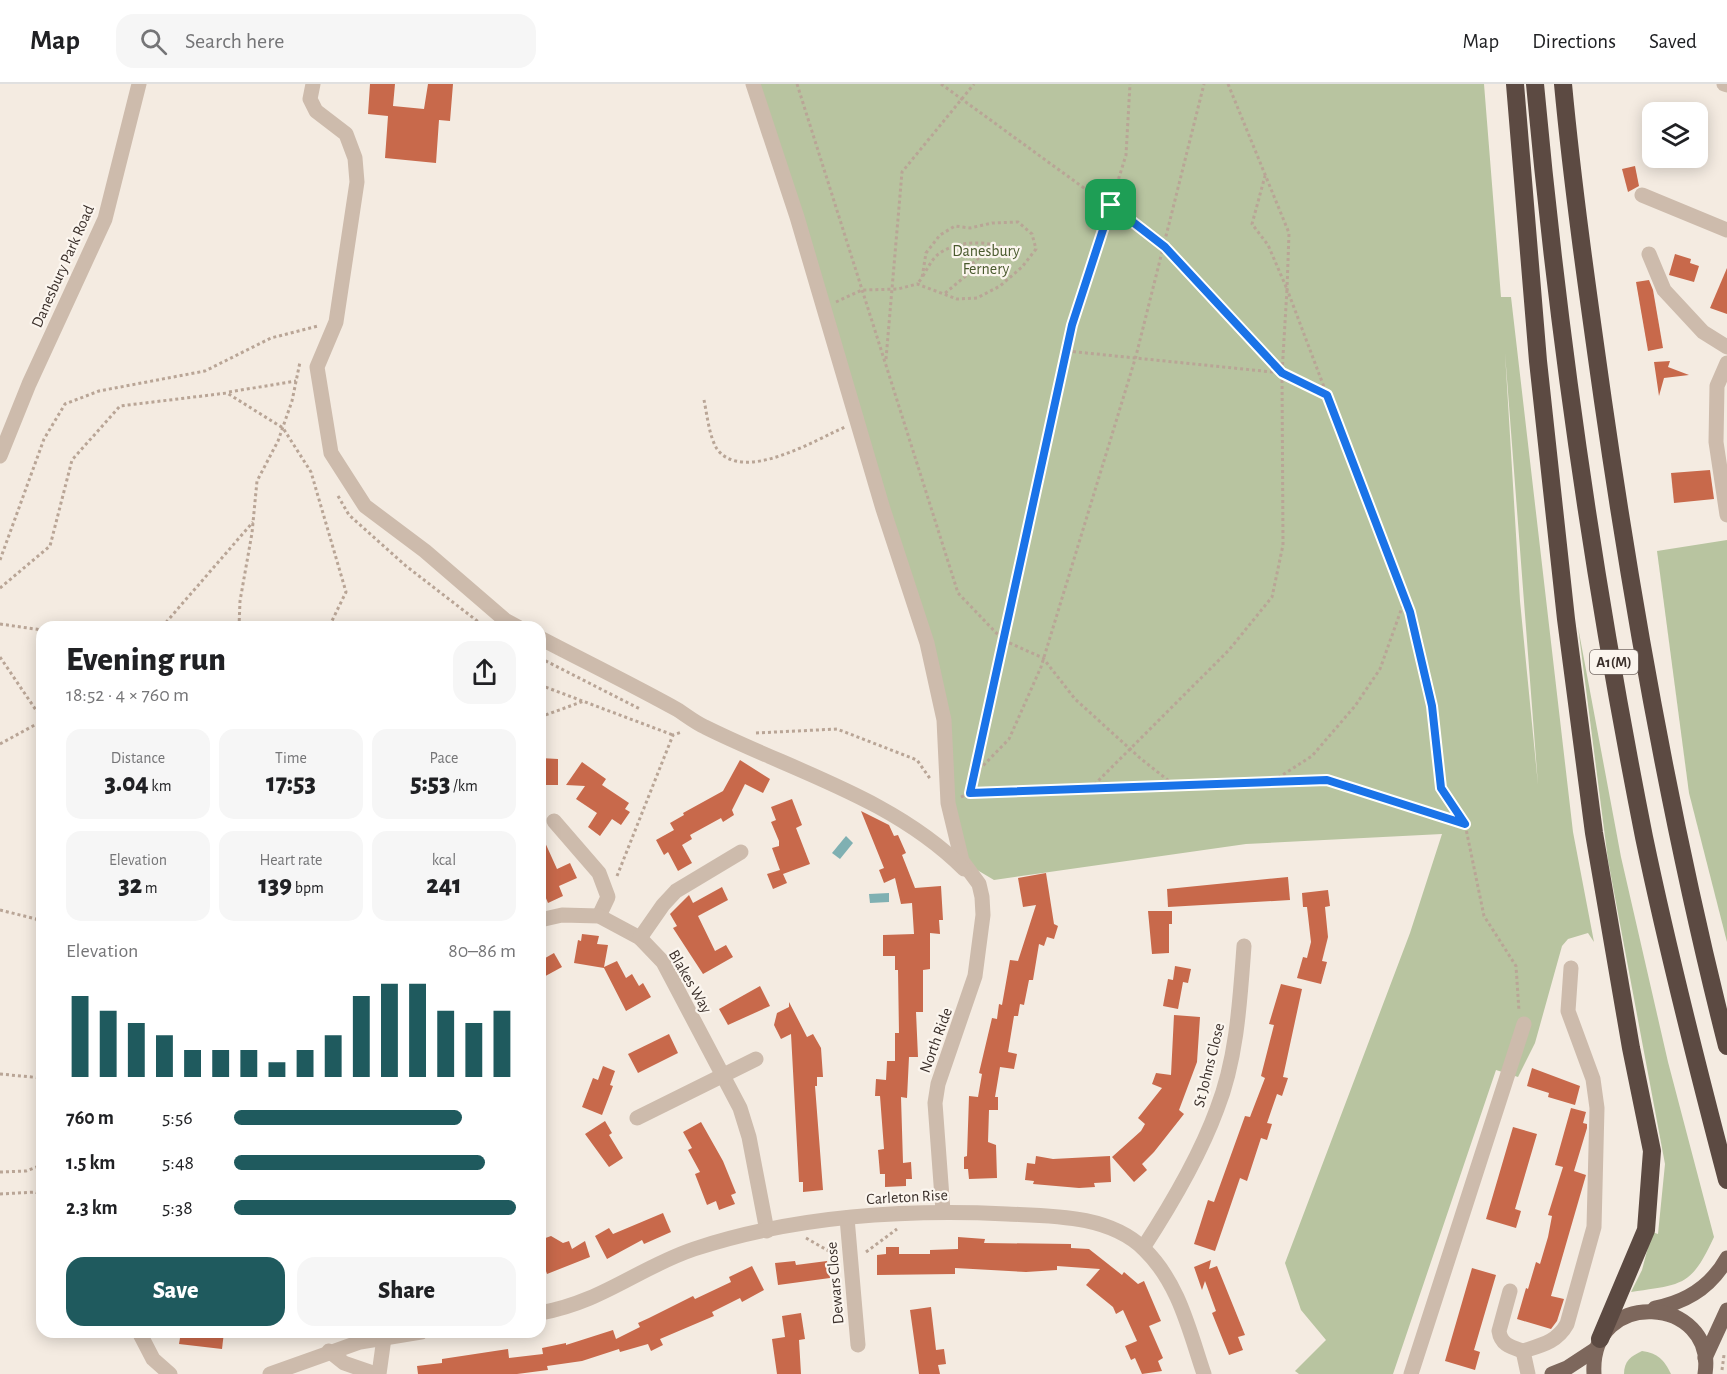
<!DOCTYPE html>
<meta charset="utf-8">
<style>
body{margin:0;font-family:"Alegreya Sans",sans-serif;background:#f6f6f6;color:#202124;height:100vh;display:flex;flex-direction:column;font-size:22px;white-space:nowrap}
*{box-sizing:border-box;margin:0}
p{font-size:20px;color:#757577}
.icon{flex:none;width:33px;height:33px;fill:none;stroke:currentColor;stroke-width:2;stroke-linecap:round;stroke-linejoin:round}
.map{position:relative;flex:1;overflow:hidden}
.details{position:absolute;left:36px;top:537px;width:510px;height:717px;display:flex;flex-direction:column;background:#fff;border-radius:18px;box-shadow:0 3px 15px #0003}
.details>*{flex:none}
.tools{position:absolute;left:1642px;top:18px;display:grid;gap:12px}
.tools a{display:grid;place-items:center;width:66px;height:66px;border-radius:12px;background:#fff;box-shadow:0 3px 15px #0003;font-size:30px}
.pin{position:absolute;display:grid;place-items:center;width:51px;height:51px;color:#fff;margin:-26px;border-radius:12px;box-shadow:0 3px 9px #0006}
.round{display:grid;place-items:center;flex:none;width:63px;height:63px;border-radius:18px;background:#f6f6f6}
.head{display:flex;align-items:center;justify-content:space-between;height:102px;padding:0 30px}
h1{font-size:33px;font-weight:800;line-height:45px}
.figures{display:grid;grid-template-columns:repeat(3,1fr);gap:9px;height:102px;padding:6px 30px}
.figures div{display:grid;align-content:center;border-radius:15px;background:#f6f6f6;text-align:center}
.figures b{font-size:26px;font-weight:800}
.figures small{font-size:16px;font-weight:400}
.figures p{font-size:16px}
.chart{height:168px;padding:12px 30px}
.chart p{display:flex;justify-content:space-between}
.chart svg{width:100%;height:108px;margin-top:6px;stroke:#1f5a5e;stroke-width:6}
.cta{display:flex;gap:12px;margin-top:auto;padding:12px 30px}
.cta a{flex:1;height:69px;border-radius:18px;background:#1f5a5e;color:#fff;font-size:24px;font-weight:800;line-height:69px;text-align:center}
.cta a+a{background:#f6f6f6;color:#202124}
ul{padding:0 30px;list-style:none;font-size:20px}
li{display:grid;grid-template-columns:96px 72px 1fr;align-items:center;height:45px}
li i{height:15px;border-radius:8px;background:#1f5a5e}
header{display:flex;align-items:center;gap:36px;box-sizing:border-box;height:84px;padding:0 30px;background:#fff;border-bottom:2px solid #e0e0e0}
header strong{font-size:28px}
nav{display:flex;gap:33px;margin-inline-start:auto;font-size:21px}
.search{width:420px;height:54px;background:#f6f6f6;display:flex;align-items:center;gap:15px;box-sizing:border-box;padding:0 21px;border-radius:18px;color:#757577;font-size:22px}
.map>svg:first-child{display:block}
</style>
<header>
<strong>Map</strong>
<div class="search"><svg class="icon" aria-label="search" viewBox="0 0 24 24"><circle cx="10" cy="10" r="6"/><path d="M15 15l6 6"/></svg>Search here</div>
<nav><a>Map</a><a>Directions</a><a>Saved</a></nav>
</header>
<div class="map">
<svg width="1727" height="1290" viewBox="0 0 1727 1290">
<rect width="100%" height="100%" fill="#f4ebe1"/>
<!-- green -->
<g fill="#b8c4a0" fill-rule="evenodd">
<path d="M752,0H1484L1501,213H1511L1573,748L1594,858L1588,849L1568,855L1562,862L1535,959L1518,993L1496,986L1393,1290H1299L1295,1287L1326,1256L1301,1226L1285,1179L1410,849L1442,750L1246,760L994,796L962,777L944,636ZM1505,269L1538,701L1520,517Z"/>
<path d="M1727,456V858L1689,709L1657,467Z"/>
<path d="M1578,543L1621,773L1668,978L1714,1153C1691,1203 1683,1200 1631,1208L1642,1186L1652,1148L1658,1150L1665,1080L1608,776Z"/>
<path d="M1642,1267C1658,1269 1664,1276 1671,1290H1624C1624,1277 1631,1272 1642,1267Z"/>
</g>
<!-- water -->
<g fill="#7fb0b2">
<path d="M846,752L853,759L840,775L832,769Z"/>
<path d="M889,809V818L870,819L869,810Z"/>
</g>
<!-- building -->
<g fill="#c8694b">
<path d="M370,0H395L393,22L424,25L428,0H453L450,37L439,36L436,79L385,74L388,32L368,30Z"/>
<path d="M1635,82L1639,102L1628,108L1622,85Z"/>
<path d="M1675,170L1691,175L1690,179L1699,182L1694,198L1669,191Z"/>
<path d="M1727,184V230L1710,224Z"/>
<path d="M1649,196L1653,206L1663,264L1648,267L1636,198Z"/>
<path d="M1670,277L1668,283L1689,291L1664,294L1659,312L1654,278Z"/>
<path d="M1710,386L1714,415L1674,419L1671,389Z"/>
<path d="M540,674L558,675V701H545V697H540Z"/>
<path d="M740,676L770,695L763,709L745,700L732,726L734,731L723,738L721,734L690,751L692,755L682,761L692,779L678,787L668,768L664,771L656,756L674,746L670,739L684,731L683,729L723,707Z"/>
<path d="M582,678L606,695L602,701L629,719L625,725L630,728L621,741L612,735L600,752L588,743L597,729L576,715L585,702L566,701Z"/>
<path d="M792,715L802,741L796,744L810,780L783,790L787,799L773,805L767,790L780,786L772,764L779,762V757L771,738L776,736L771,723Z"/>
<path d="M861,727L889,741L894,752L898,751L906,769L902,771L915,804L941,802L943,836H939L940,850L930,849V885L923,886V928H916L918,973H909L907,1014L901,1013L903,1079L911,1078L912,1095H906V1102L885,1103V1090H880L878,1066L884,1065L880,1012H875L876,995L886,996L887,977H895V949H899L898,886H895V872H883V851L914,850L912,819L901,820L895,794L884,799L879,786L884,784Z"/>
<path d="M543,754L557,785L570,779L577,794L559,802L563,812L548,819L540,800V760L543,766Z"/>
<path d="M1046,789L1054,840L1058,842L1054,855L1047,853L1044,862L1039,860L1033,896H1029L1024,921L1020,920L1018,932H1014L1008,968L1017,970L1014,985L1000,983L995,1013H998V1026H989L988,1058L996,1061L997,1094L969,1095L968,1085H964V1073L967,1072L969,1012L978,1013L982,990L979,989L992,934L997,935L999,920L1002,921L1010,876L1018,877L1036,821L1023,823L1018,794Z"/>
<path d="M1288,793L1290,816L1168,823L1167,805Z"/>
<path d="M722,803L728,816L698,832L715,867L726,861L733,873L703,890L673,844L677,842L670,830L689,811L693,819Z"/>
<path d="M1328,806L1330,822L1325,823L1328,853L1322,877L1327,878L1321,900L1297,894L1303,873L1307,874L1311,858L1307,823H1303L1302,809Z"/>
<path d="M1148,827H1172V840H1169V869L1152,870Z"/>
<path d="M582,850L599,852L597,860L608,861L604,883L617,877L626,894L632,890L639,902L643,899L651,913L626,927L604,884L574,879L578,856L581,857Z"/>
<path d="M554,869L562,883L540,895V877Z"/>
<path d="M1175,882L1191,885L1188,899L1183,898L1178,925L1163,922L1168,895L1173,896Z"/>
<path d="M1281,900L1302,905L1283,993L1288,994L1282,1012L1277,1010L1267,1039L1272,1040L1267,1056L1261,1054L1247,1097L1240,1094L1215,1167L1194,1160L1208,1116L1214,1118L1245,1032L1250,1033L1265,994L1261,992L1274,941L1269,940Z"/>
<path d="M760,902L770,922L728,941L719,925Z"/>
<path d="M789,918L807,953L813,950L821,964L823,993H817V1002H815L823,1106L803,1108V1098H799L791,950L781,955L774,941L777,929L789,923Z"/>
<path d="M1174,931L1200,933L1197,978L1179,1026L1184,1030L1154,1068L1142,1080L1147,1086L1134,1098L1112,1073L1141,1047L1145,1040L1138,1034L1162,1004L1152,1000L1156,989L1171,991Z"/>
<path d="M669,950L678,969L638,989L628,970Z"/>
<path d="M603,982L615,987L610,1001L613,1002L602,1031L582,1023L593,994L598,996Z"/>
<path d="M1532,984L1580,1002L1575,1021L1548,1013L1549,1009L1527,1002Z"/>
<path d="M1571,1024L1586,1028L1583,1039L1587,1040V1044L1574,1087L1586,1091L1551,1212L1564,1215L1557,1237L1551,1245L1517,1235L1526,1204L1528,1205L1536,1178L1540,1180L1548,1153L1552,1132L1548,1131L1563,1083L1555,1081Z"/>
<path d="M605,1037L612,1049L609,1051L623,1074L609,1083L585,1050Z"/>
<path d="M701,1038L723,1077L736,1109L731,1111L735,1120L719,1126L716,1117L707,1121L695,1090L700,1088L688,1066L692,1064L683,1048Z"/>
<path d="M1513,1043L1537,1050L1515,1125L1521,1127L1516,1144L1486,1135Z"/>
<path d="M1036,1072L1053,1075L1110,1072L1111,1098L1094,1099L1095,1103L1079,1104L1033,1100L1034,1097L1025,1096L1027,1079L1035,1080Z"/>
<path d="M663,1129L671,1148L644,1160L642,1156L607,1175L595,1152L609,1144L613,1150Z"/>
<path d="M551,1152L563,1159L569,1157L572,1165L585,1157L590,1173L547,1190L540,1169V1156Z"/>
<path d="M958,1153L985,1155L984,1159L1071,1160V1164L1089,1165L1122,1191L1124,1188L1138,1200L1144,1197L1161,1237L1149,1242L1163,1274L1158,1277L1162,1287L1142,1290L1135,1274L1131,1276L1125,1262L1137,1257L1123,1226L1116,1230L1113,1223L1086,1201L1100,1185L1057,1182V1186L1026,1188L955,1184V1190L877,1191V1171L886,1170V1163H899V1170H930V1166L958,1165Z"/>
<path d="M1211,1176L1209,1185L1217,1182L1245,1251L1238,1253L1243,1266L1229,1271L1212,1229L1216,1227L1205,1197L1202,1206L1194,1183Z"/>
<path d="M795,1177L796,1181L827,1177L830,1194L778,1201L775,1179Z"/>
<path d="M752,1182L764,1206L742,1218L740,1214L712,1228L714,1232L660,1255L663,1261L651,1267L648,1260L620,1268L619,1265L582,1277L547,1282L548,1286L517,1290H418L417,1282L442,1279V1275L508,1265L509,1274L543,1270L542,1264L566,1259V1261L613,1246L616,1255L640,1243L638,1239L649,1234L693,1212L695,1215L731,1198L729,1193Z"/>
<path d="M1472,1184L1496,1191L1474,1266L1480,1268L1475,1286L1445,1277Z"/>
<path d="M931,1223L936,1266L944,1265L946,1280L938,1281L940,1290H919L910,1226Z"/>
<path d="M801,1229L805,1255L799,1256L801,1290H777L772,1255L785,1253L782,1232Z"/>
<path d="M181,1248H224L222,1265L179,1260Z"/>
</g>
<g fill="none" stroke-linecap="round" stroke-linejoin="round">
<!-- path -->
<g stroke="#b9a596" stroke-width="3" stroke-dasharray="3 3" stroke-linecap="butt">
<path d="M797,0L958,509L1003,556L1043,574L1075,615L1140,674L1174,701"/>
<path d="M941,0L1165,163L1282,289L1327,311"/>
<path d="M1228,0L1289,149L1287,205L1409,528L1432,622L1441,704L1465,740L1484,832L1516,882L1519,927"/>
<path d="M923,192C927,185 933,173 940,169C959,156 985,157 1006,164L1007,170L980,173L973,179V186L944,210"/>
<path d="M836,218L862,206L898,205L917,200L957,215L977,214L1000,202L1022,183L1036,165L1032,150L1018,138L992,139L970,144L955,142L940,151L926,169L922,194L917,200"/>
<path d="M1067,267L1282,289"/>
<path d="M886,275L902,88L974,0"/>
<path d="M229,308L296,297"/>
<path d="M704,316C707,330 709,352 717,365C743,400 815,356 845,343"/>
<path d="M338,412L349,431L406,482L485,543"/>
<path d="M0,476L44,355L65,320L99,307L205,287L271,254L318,242"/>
<path d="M0,504L50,462L72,376L120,322L227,309L283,344L311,388L346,508L329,543"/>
<path d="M0,540L42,546"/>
<path d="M162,543L253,438"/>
<path d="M239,543L240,517L252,449L257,397L278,357L292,317L300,278"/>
<path d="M0,573L42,635"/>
<path d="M540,574L640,625"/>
<path d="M540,601L673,651"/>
<path d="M540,633L584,617"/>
<path d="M756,649L837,645L917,676L931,696"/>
<path d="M0,660L42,637"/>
<path d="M975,690L1009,655L1041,583L1136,272L1204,0"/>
<path d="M1273,697L1312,672L1355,622L1380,585L1405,515"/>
<path d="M1090,705L1229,566L1272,513L1283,461L1282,289L1287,205L1268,161L1252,140L1265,92"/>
<path d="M970,709L1327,696L1465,739"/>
<path d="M961,713L970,709L1073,241L1126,71L1130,0"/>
<path d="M617,792L673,651L682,648"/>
<path d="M0,826L36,835L42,842"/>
<path d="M0,990L42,994"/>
<path d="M0,1088L26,1087L42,1081"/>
<path d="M0,1110L36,1108L42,1113"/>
<path d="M806,1154L834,1170"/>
<path d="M866,1168L897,1145"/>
<path d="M1722,1286L1724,1271"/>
</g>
<!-- minor -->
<g stroke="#cdbbac" stroke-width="15">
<path d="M313,0L310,15L316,27L346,50L355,74L357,98L336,238L317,283L331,369L365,422L425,467L505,536L518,543"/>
<path d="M753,0L797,133L883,425L927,559L944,636L948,719L962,777L979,800L982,813L983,831L975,892L938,1000L935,1019L943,1127"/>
<path d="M1724,0L1727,1"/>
<path d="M1642,111L1727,146"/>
<path d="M1649,170L1664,206L1703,248L1727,263"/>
<path d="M0,372L29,300L105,135L139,0"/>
<path d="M1727,431L1716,358L1717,302L1727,279"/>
<path d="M540,554C586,578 633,601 678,626C687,632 696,639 705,643C793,687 893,714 964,785"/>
<path d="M554,737L599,789L608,813L599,832"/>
<path d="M540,836L562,831L599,832L640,854L663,878L740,1024L749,1053L767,1147"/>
<path d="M640,854L663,821L676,807L741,768"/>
<path d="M637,1034L756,975"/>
<path d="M847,1134L858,1261"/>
<path d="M1143,1164C1171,1121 1199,1074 1217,1025C1237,974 1240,916 1244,862"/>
<path d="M1510,1207L1499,1247C1501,1261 1511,1263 1523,1267"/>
<path d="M540,1229C602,1218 638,1184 694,1165C794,1132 902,1125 1007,1130C1053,1132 1109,1131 1144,1165C1179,1199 1189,1246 1204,1290"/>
<path d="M139,1248L153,1275L170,1290"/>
<path d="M329,1267L344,1279L376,1290"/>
<path d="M270,1290L360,1258L421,1248"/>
<path d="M379,1290L384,1254"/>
<path d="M1411,1290L1524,940"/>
<path d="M1528,1290L1523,1267C1542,1261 1557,1258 1567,1240L1594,1143L1597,1024L1593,995L1568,927L1571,884"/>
</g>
<!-- major -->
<g stroke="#7d675c" stroke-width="15">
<path d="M1655,1224C1687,1218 1711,1203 1727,1174"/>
<path d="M1705,1274L1727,1226"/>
<path d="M1552,1290L1567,1284L1596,1265"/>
<path d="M1594,1290C1589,1202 1717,1212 1705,1290"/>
</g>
<!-- highway -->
<g stroke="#5c4a42" stroke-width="18">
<path d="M1515,0L1538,277L1566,535L1594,749L1631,964L1652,1067L1646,1146L1600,1255"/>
<path d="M1535,0C1558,251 1595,506 1644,753C1668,868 1697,982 1727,1096"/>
<path d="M1563,0C1573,106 1588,211 1603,317C1634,533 1673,750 1727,962"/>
</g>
</g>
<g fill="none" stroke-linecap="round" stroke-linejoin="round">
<defs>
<path id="route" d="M1111,121L1165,163L1282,289L1327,311L1410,528L1432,622L1441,704L1465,740L1327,696L970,709L1072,241Z"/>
</defs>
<!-- route casing -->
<use href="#route" stroke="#fff" stroke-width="12"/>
<!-- route -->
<use href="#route" stroke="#1a73e8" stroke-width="8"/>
</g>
<g text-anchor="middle" stroke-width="4.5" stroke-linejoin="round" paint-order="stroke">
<!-- shield labels -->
<rect fill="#fbf5ee" stroke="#756b66" stroke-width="1.5" x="1590" y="566" width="48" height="24" rx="4.5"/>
<g font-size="15" font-weight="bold" fill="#3b302b">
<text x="1614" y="583">A1(M)</text>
</g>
<!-- park labels -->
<g font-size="16" fill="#4a5a2e" stroke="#fbf5ee">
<text x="986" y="172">Danesbury<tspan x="986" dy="18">Fernery</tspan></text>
</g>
<!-- street labels -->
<g font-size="16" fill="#3b302b" stroke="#fbf5ee">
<text transform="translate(62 182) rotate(-66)" y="6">Danesbury Park Road</text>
<text transform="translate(691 897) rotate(60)" y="6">Blakes Way</text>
<text transform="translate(935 956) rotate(-70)" y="6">North Ride</text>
<text transform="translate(1208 981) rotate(-76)" y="6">St Johns Close</text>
<text transform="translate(907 1112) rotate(-3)" y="6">Carleton Rise</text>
<text transform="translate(834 1199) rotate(-95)" y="6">Dewars Close</text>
</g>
</g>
</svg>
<div class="tools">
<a><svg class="icon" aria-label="layers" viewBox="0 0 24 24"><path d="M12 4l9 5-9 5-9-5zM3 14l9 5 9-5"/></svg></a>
</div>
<div class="pin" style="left:1111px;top:121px;background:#1e9e55"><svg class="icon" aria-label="arrive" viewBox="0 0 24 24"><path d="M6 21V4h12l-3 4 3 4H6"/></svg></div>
<section class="details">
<div class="head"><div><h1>Evening run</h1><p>18:52 · 4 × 760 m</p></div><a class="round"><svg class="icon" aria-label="share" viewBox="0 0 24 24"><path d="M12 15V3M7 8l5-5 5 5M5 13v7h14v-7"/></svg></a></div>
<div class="figures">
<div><p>Distance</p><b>3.04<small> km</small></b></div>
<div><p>Time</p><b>17:53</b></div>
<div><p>Pace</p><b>5:53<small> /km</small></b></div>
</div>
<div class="figures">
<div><p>Elevation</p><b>32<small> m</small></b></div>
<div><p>Heart rate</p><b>139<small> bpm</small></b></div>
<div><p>kcal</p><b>241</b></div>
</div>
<div class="chart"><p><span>Elevation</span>80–86 m</p>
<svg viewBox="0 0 160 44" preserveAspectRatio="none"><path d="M5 44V11M15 44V17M25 44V22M35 44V27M45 44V33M55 44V33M65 44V33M75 44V38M85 44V33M95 44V27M105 44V11M115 44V6M125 44V6M135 44V17M145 44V22M155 44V17"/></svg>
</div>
<ul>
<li><b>760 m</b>5:56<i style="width:81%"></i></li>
<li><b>1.5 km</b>5:48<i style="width:89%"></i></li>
<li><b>2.3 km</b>5:38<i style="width:100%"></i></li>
</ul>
<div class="cta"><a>Save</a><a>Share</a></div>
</section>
</div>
